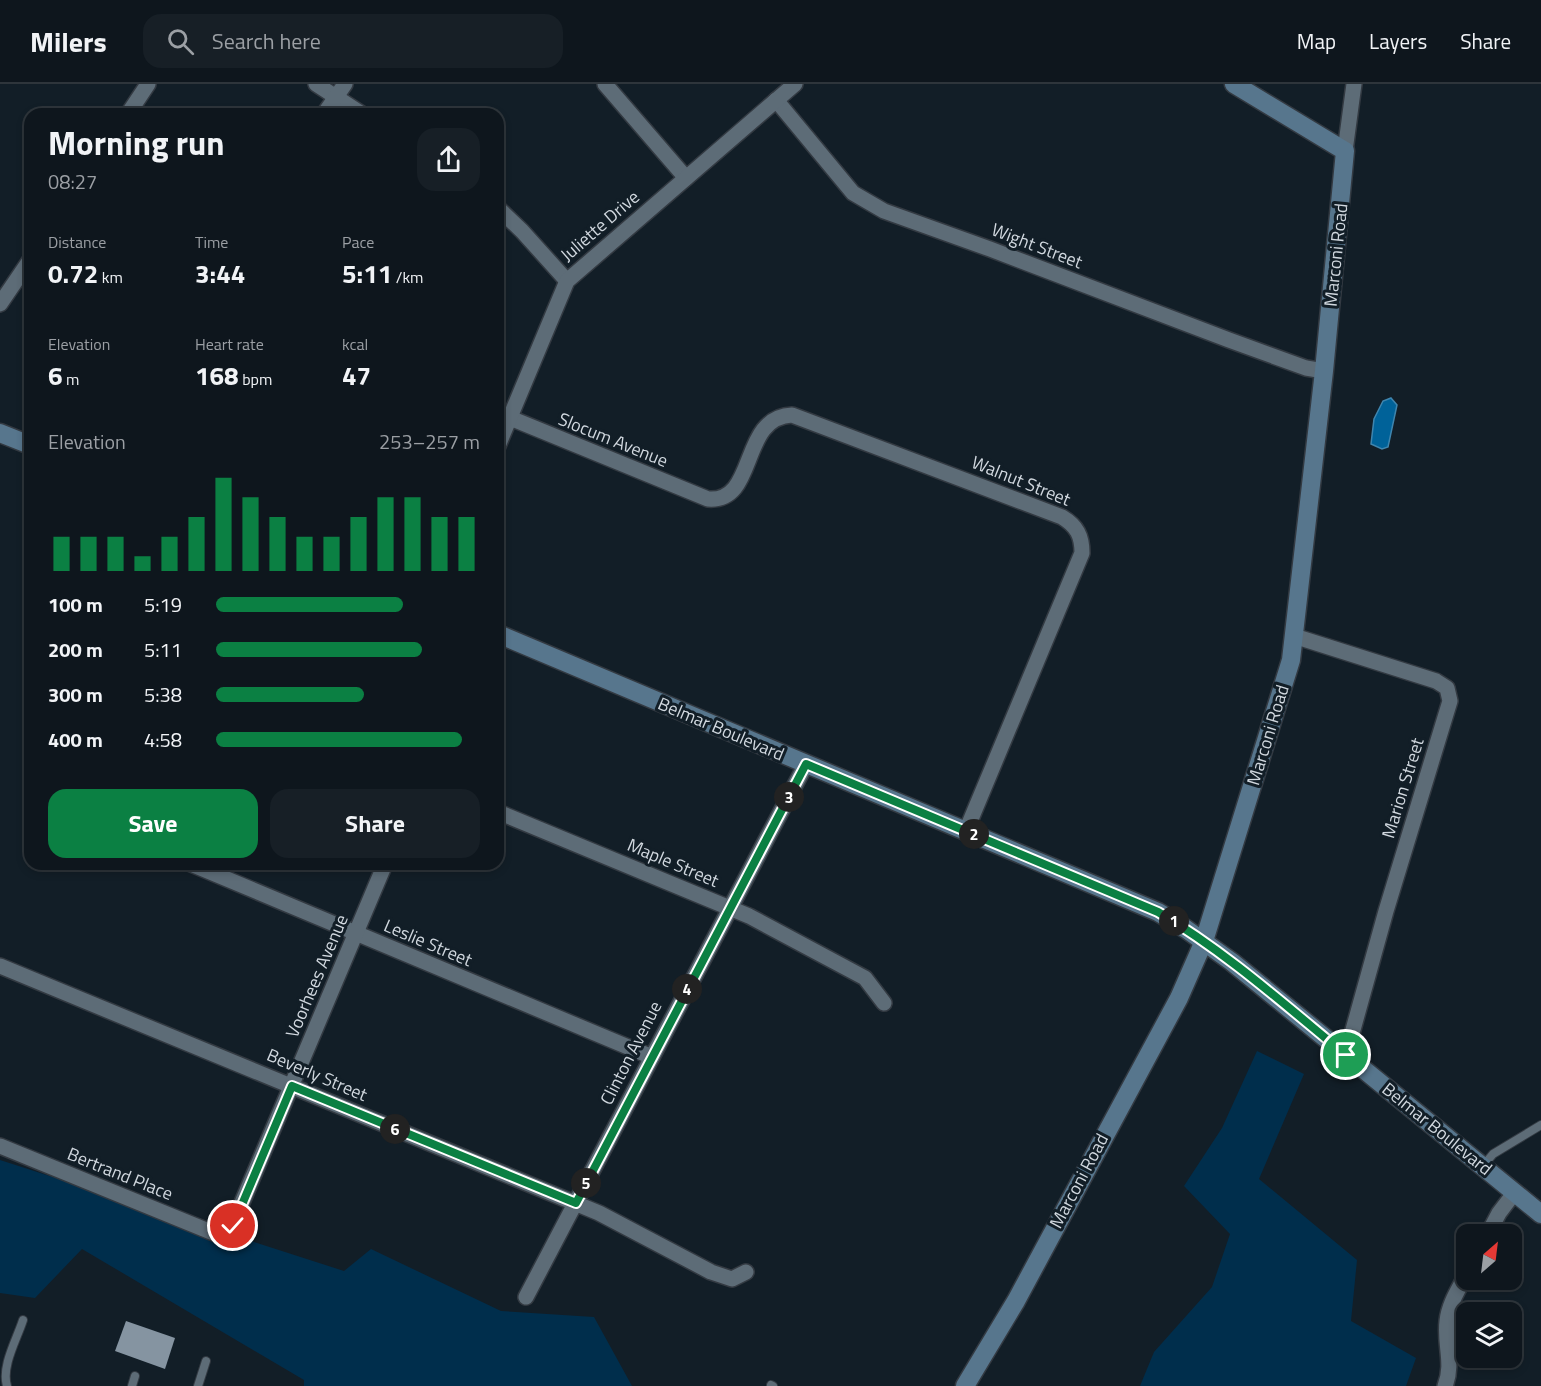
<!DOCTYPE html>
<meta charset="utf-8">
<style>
body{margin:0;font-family:"Titillium Web",sans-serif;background:#171f26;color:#f1f3f6;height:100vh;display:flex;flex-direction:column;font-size:22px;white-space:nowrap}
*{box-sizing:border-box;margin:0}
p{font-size:20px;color:#9b9fa4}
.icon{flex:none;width:33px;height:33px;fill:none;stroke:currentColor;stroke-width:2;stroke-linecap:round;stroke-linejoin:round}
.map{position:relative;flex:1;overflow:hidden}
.sheet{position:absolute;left:24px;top:24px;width:480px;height:762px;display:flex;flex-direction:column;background:#0e161d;border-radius:18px;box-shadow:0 3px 9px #0003,0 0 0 2px #2e353b}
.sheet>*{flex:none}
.needle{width:39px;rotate:28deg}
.tools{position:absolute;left:1456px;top:1140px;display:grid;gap:12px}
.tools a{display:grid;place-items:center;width:66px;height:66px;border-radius:12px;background:#0e161d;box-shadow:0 3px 9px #0003,0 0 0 2px #2e353b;font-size:30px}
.pin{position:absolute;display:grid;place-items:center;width:51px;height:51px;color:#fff;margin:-26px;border:3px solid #fff;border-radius:50%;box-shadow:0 2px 6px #0007}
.km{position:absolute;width:30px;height:30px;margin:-15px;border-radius:50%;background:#222;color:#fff;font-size:16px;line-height:30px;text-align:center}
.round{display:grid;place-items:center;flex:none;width:63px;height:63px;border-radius:18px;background:#171f26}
.overview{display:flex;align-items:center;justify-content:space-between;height:102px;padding:0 24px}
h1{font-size:33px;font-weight:700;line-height:45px}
.figures{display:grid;grid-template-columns:repeat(3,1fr);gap:9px;height:102px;padding:6px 24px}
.figures div{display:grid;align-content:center}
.figures b{font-size:26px;font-weight:700}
.figures small{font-size:16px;font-weight:400}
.figures p{font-size:16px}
.chart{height:168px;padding:12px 24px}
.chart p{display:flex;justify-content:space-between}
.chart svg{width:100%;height:108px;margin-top:6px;stroke:#0b8043;stroke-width:6}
.action{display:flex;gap:12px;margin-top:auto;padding:12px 24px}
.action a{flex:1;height:69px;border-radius:18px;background:#0b8043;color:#fff;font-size:24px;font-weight:700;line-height:69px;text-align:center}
.action a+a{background:#171f26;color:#f1f3f6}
ul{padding:0 24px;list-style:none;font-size:20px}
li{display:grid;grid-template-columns:96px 72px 1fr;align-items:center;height:45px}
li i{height:15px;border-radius:8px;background:#0b8043}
header{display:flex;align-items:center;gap:36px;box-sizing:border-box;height:84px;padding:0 30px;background:#0e161d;border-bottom:2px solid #2e353b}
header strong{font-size:28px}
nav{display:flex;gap:33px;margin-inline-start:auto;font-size:21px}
.search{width:420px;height:54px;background:#171f26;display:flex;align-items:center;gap:15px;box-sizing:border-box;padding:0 21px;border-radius:18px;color:#9b9fa4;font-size:22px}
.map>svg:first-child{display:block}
</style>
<header>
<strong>Milers</strong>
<div class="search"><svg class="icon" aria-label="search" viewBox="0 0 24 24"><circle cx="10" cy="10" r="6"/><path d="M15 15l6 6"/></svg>Search here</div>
<nav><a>Map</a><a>Layers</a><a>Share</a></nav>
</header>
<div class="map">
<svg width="1541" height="1302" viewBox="0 0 1541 1302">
<rect width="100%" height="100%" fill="#121e27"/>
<!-- green -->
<g fill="#002e4c">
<path d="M1257,967L1304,990L1259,1095L1357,1176L1351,1237L1416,1274L1406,1302H1140L1154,1268L1212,1203L1230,1150L1184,1102L1222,1044Z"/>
<path d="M0,1076L344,1187L371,1165L501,1227L594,1233L632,1302H304V1296L82,1165L35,1214L0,1209Z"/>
</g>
<!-- water -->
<path fill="#006299" stroke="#3f85ae" stroke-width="1.5" d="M1391,314L1397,321L1388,363L1382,365L1371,360L1374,335L1383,317Z"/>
<!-- building -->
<path fill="#8594a1" d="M126,1237L175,1254L165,1285L115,1267Z"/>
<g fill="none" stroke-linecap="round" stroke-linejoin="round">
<defs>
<g id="lane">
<path d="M1483,1082L1493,1070L1541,1041"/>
<path d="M771,1301L773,1302"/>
<path d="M7,1302C1,1282 17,1255 23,1236"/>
<path d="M132,1302L135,1292"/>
<path d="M198,1302L206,1277"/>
</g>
<g id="street">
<path d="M316,0L362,30"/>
<path d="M605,0L686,94"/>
<path d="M776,16L853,109L884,127L990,165L1229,256L1306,284L1324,287"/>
<path d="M128,30L148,0"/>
<path d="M324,30L345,0"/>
<path d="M1345,67L1354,0"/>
<path d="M498,124L522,147L567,197"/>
<path d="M0,220L30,176"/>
<path d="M498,329L708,415C758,419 739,333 792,331L1062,433C1077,442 1082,452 1082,469L966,747"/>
<path d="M498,362L567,197L795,0"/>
<path d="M1294,552L1436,597L1447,604L1450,617L1386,827L1346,971"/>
<path d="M498,728L749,832L865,894L884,919"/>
<path d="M191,780L652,973"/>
<path d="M0,882L599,1129L711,1188L732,1195L746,1188"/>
<path d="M0,1062L211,1148L216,1150L230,1147L385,780"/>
<path d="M1488,1150L1499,1129L1515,1108"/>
<path d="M526,1213L806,680"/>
<path d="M1445,1302C1454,1280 1444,1260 1447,1237C1449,1219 1459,1205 1467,1189"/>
</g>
<g id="secondary">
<path d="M0,349L30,361"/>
<path d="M498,550L1158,828L1186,845L1232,878L1541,1130"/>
<path d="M965,1302L1016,1217L1179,914L1204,857L1291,576L1324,287L1345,67L1234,0"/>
</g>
</defs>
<!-- lane casing -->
<use href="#lane" stroke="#333a42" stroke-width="10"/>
<!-- street casing -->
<use href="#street" stroke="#333a42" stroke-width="18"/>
<!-- secondary casing -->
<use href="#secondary" stroke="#333a42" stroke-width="21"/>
<!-- lane -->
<use href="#lane" stroke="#5d6c77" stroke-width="8"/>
<!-- street -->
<use href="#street" stroke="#5d6c77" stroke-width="15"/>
<!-- secondary -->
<use href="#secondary" stroke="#57768d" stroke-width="18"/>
</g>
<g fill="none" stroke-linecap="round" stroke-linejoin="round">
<defs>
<path id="route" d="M233,1142L292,1002L576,1119L806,680L1158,828C1226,868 1285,921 1346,971"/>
</defs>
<!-- route casing -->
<use href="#route" stroke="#fff" stroke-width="12"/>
<!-- route -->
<use href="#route" stroke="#0b8043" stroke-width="8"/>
</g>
<g text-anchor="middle" stroke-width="6" stroke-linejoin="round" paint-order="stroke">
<!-- street labels -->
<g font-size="18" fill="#d1d8df" stroke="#121e27">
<text transform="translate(600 142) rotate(-41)" y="6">Juliette Drive</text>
<text transform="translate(1037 162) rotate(21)" y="6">Wight Street</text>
<text transform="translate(1336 171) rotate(-84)" y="6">Marconi Road</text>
<text transform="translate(613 356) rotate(22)" y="6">Slocum Avenue</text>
<text transform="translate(1021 397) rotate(22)" y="6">Walnut Street</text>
<text transform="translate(721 645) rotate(23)" y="6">Belmar Boulevard</text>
<text transform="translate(1268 651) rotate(-73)" y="6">Marconi Road</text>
<text transform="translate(1403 704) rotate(-73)" y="6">Marion Street</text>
<text transform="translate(673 779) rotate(23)" y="6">Maple Street</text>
<text transform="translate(428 859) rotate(23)" y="6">Leslie Street</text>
<text transform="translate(317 892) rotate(-67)" y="6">Voorhees Avenue</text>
<text transform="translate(631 969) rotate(-63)" y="6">Clinton Avenue</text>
<text transform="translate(317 991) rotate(23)" y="6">Beverly Street</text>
<text transform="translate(1437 1045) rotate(39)" y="6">Belmar Boulevard</text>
<text transform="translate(120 1090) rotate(22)" y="6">Bertrand Place</text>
<text transform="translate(1079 1097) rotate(-62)" y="6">Marconi Road</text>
</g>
</g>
</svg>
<div class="tools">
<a><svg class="needle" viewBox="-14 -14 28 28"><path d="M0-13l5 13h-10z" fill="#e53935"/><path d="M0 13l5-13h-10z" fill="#9b9fa4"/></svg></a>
<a><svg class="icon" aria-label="layers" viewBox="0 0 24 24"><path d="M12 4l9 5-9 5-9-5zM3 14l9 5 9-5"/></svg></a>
</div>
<div class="pin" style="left:1346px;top:971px;background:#1e9e55"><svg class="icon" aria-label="arrive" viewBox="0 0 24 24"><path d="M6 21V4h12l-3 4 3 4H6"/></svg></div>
<div class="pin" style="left:233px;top:1142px;background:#d93025"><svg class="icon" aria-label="check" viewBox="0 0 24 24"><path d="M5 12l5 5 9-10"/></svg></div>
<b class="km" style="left:1174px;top:837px">1</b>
<b class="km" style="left:974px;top:750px">2</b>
<b class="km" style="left:789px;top:713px">3</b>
<b class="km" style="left:687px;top:905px">4</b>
<b class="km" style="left:586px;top:1099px">5</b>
<b class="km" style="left:395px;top:1045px">6</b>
<section class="sheet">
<div class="overview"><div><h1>Morning run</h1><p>08:27</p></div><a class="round"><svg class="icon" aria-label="share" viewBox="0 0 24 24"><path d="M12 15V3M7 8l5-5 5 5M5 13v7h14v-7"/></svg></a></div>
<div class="figures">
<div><p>Distance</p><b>0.72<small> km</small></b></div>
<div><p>Time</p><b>3:44</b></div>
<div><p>Pace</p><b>5:11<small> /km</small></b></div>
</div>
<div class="figures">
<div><p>Elevation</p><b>6<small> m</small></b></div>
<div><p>Heart rate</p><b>168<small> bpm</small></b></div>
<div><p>kcal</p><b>47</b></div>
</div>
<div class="chart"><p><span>Elevation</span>253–257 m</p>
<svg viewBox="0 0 160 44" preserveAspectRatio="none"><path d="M5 44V30M15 44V30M25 44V30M35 44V38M45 44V30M55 44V22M65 44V6M75 44V14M85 44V22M95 44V30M105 44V30M115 44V22M125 44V14M135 44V14M145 44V22M155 44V22"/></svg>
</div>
<ul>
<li><b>100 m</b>5:19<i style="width:71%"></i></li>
<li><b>200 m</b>5:11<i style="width:78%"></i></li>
<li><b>300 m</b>5:38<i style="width:56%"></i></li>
<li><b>400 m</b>4:58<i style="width:93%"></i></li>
</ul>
<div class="action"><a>Save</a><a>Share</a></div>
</section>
</div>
